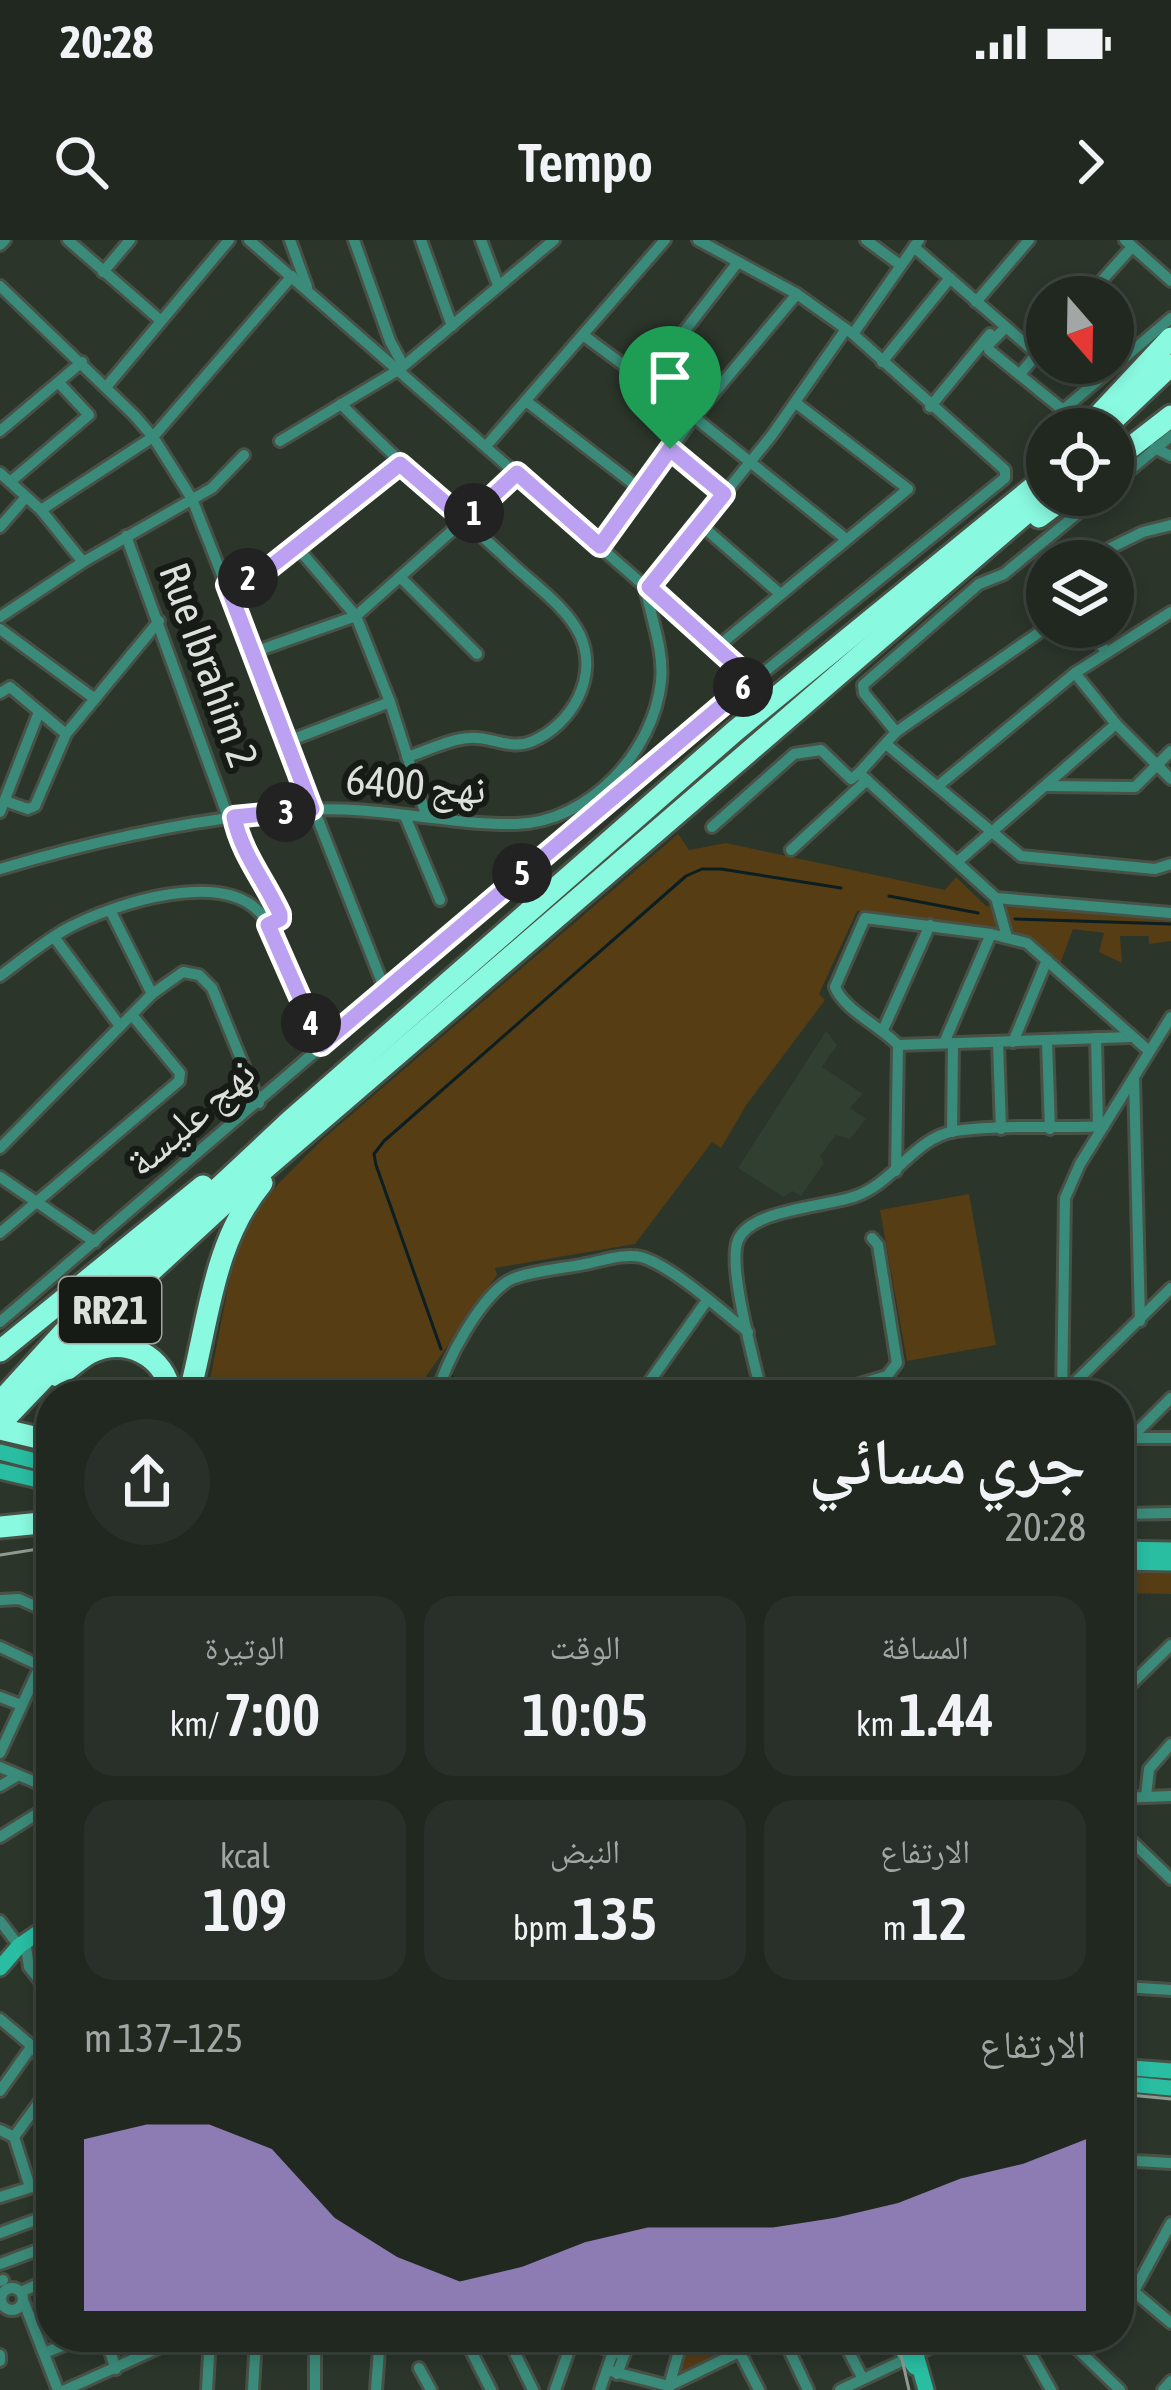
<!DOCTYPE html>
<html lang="ar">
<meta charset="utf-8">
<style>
body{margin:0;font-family:"Asap Condensed","Noto Naskh Arabic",sans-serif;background:#283029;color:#f1f3f6;direction:rtl;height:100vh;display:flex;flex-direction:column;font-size:45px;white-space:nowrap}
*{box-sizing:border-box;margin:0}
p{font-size:39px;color:#a2a6a5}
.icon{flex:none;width:66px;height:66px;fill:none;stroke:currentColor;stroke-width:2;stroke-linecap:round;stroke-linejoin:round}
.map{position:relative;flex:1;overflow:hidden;direction:ltr}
.sheet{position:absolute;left:36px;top:1140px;width:1098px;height:972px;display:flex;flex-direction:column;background:#202820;border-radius:48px;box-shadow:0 6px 18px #0003,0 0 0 3px #3d443e;direction:rtl}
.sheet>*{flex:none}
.needle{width:78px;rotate:160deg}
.fabs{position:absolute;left:1026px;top:36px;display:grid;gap:24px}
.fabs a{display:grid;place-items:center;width:108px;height:108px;border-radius:50%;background:#202820;box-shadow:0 6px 18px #0003,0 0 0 3px #3d443e;font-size:60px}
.pin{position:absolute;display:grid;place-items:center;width:102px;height:102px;color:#fff;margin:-123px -51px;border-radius:50% 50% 50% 0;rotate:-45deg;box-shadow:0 0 12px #0007}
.pin .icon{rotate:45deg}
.km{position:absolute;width:60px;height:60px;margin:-30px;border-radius:50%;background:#222;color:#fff;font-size:33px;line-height:60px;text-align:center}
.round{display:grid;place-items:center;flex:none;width:126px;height:126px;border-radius:63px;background:#283029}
.overview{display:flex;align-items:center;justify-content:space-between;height:204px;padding:0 48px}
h1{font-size:66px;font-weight:600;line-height:90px}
.figures{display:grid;grid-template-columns:repeat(3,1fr);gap:18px;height:204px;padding:12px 48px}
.figures div{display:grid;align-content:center;border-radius:30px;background:#283029;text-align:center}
.figures b{font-size:60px;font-weight:600}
.figures small{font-size:33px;font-weight:400}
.figures p{font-size:33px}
.chart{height:336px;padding:24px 48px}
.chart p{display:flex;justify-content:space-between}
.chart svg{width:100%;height:216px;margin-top:12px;fill:#bca0f2;opacity:.7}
.status{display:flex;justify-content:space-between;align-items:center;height:84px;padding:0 60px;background:#202820;direction:ltr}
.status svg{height:33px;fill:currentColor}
header{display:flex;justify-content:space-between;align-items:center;height:156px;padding:0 48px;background:#202820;font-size:54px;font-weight:600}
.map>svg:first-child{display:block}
</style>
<div class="status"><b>20:28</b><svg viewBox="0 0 49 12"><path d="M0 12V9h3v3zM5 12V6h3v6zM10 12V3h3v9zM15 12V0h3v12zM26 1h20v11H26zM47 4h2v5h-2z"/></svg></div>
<header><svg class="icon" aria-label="forward" viewBox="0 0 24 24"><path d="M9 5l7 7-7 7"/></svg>Tempo<svg class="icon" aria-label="search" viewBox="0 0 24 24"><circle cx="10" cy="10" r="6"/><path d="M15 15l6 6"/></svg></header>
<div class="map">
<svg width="1171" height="2150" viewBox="0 0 1171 2150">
<rect width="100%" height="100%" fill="#2b352a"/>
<!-- built -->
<path fill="#303f2f" d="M826,791L837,805L822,827L863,854L850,868L866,879L850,899L836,895L820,916L824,923L801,956L792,951L784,957L738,928Z"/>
<!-- green -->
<g fill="#563d14">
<path d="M678,594L689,610L726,603L945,650L956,637L986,666L1171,677V701L1149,704V696H1120L1122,723L1099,712L1104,693L1073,689L1060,724L1028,697L857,671L819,754L825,760L747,864L721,908L712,902L635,1004L495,1028L497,1035L425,1138V1155H207L235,1011L257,971L279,943L323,899Z"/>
<path d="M969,954L996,1105L907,1121L880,970Z"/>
<path d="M1119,1329L1171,1330V1354L1119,1353Z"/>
<path d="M686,2097H726L734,2113L672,2144Z"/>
</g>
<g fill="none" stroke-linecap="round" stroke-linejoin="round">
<!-- stream -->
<g stroke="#0b1e21" stroke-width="3">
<path d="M889,656L978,673"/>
<path d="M1015,679L1171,684"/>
<path d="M441,1109L376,925L374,914L384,901L686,636L702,629H721L841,648"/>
<path d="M450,1133L459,1155"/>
</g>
<defs>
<g id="street">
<path d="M68,0L160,80"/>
<path d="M249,0L752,440"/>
<path d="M290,0L307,47"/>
<path d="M354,0L390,101L403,125"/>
<path d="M421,0L452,86"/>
<path d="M481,0L498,45"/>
<path d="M866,0L900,25"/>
<path d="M1125,0L1171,41"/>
<path d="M0,5L5,0"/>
<path d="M914,7L1037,114"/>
<path d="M103,32L130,0"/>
<path d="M0,46L134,175L153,197L192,259L385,750"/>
<path d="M1087,57L1132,7"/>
<path d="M976,62L1029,0"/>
<path d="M1005,88L988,105L989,110L1063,170L1171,78"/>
<path d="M853,94L919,0"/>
<path d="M583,95L694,177L846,299"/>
<path d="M882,122L950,38"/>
<path d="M1021,133L1047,102"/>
<path d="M646,141L738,22"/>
<path d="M107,146L229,0"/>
<path d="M526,161L640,249"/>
<path d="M341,164C395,219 453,269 510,322C532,343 566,366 580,395C599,437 572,484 533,501C511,511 491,496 469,498C449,499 427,511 407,517"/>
<path d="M930,167L990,94"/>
<path d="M0,191L82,122"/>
<path d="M280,201L400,129L554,0"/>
<path d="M487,205L665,0"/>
<path d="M1155,208L1171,216"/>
<path d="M670,209L724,254"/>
<path d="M0,233L41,270L83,322"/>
<path d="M10,242L89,175L59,143"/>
<path d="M1113,244L1171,196"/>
<path d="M41,270L153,197L292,36"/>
<path d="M701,285L779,353"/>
<path d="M0,287L26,257"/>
<path d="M126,296L228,577"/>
<path d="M296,306L356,376L390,462L426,575"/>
<path d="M600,306L694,177L797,54"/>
<path d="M1084,321L1143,292L1171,285"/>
<path d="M401,338L477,414"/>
<path d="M227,345L269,328L400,225"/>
<path d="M649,347L772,195L846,89"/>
<path d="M0,377L83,322L212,248L244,215"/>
<path d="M1090,387L1105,411"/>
<path d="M0,389L95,459"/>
<path d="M716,408L908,249L796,163"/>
<path d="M251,413L356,376L517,233"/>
<path d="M1075,433L1116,484L1171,539"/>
<path d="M0,453L10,447L66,494"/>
<path d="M896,492L864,453L863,445L979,344L1004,334L1100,255"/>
<path d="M286,502L390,462"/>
<path d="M886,504L1021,616L1155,629L1171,624"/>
<path d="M859,533L896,492L1047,387"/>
<path d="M938,546L1075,433L1171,372"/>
<path d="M1047,546L1135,547L1171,511"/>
<path d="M5,561L28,569L35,566L66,494L159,381"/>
<path d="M0,572L39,472"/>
<path d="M405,576L440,660"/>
<path d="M234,577C242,613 266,642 281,677L268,685"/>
<path d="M712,587L794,514L821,510L851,539L859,533L996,658L1007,697"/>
<path d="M791,610L867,540"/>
<path d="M957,622L1116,484"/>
<path d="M0,629C100,599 200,577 305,570C375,565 446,585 516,584C590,582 654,511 661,441C664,411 652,381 646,351L649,347"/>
<path d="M996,658L1171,673"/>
<path d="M111,672L152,754"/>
<path d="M54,697L120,786"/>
<path d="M0,736C22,720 44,701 68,688C113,664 229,625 265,679C287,711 305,768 321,805"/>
<path d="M883,790L930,685"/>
<path d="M1096,798L1098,886"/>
<path d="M1047,801L1050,889"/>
<path d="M1013,802L1047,720"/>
<path d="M944,803L991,694"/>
<path d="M998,803L1001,889"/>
<path d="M898,805L1131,797"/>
<path d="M1134,838L1140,1081"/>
<path d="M952,892L953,804"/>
<path d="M0,908L152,754L183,732L199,735L212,748L259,863"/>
<path d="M896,931L898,805C880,786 844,770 835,747L865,678L991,694L1027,703L1149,811"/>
<path d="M0,937L95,1002"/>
<path d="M0,993L179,841L180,833L132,775"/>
<path d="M0,1082L654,521L1005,238V230L853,94L797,54L698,0"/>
<path d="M645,1148L708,1059"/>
<path d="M438,1155C442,1125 484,1051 512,1039C534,1030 562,1029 585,1024C602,1021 624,1013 641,1017C671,1025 723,1072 748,1092"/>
<path d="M762,1155C755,1124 727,1027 738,1000C751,969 826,967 856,956C894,943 914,898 955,891C1003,884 1055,889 1104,886"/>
<path d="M822,1155L887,1136L897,1123L878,1005L872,998"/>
<path d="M1062,1155L1065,958L1080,924L1171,777"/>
<path d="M1062,1155L1171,1048"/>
<path d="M1119,1198H1171"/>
<path d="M1131,1198L1171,1158"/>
<path d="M1119,1274L1171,1273"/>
<path d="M0,1360L19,1359L51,1373"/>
<path d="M0,1407L51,1431"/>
<path d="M1119,1456L1171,1405"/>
<path d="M0,1457L21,1465"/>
<path d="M0,1513L40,1426"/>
<path d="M0,1527L51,1549"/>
<path d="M0,1546L17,1536"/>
<path d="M1146,1556L1149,1529L1171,1504"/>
<path d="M1119,1558L1171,1556"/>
<path d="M1119,1589L1171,1639"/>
<path d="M0,1597L51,1565"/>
<path d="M0,1681L19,1706"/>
<path d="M25,1701L29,1727L51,1755"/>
<path d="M1119,1740L1124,1747L1171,1750"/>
<path d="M0,1779L32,1806L51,1832"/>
<path d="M0,1851L32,1806"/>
<path d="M0,1890L14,1897L30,1947"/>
<path d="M14,1897L51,1846"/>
<path d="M1119,1920L1171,1923"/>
<path d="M0,1957L51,1941"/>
<path d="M0,1993L51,1974"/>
<path d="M0,2024L51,2005"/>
<path d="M1119,2039L1171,2083"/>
<path d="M0,2041L3,2040"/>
<circle cx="12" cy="2059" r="11"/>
<path d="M1134,2051L1171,1983"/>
<path d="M21,2052L51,2038"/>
<path d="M23,2060L58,2150"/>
<path d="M31,2079L51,2071"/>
<path d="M105,2097L116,2129"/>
<path d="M464,2097L491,2150"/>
<path d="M507,2097L533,2150"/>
<path d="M570,2097L624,2115"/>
<path d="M732,2097L759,2150"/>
<path d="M783,2097L808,2150"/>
<path d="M841,2097L863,2139"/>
<path d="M1021,2097L1051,2150"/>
<path d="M1065,2097L1120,2150"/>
<path d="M44,2113L85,2097"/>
<path d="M0,2115V2121"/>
<path d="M419,2128L431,2150"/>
<path d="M607,2130L669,2146L739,2112"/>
<path d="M617,2134L631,2097"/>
<path d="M669,2146L683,2097"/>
<path d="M65,2150L183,2097"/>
<path d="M207,2150L210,2097"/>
<path d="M253,2150L256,2097"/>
<path d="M315,2150V2097"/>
<path d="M376,2150L380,2097"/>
<path d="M555,2150L573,2099"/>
<path d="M600,2150L613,2112"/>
<path d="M840,2150L953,2097"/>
<path d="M1163,2150L1171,2141"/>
</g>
<g id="secondary">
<path d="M0,1212L51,1225"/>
<path d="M0,1231L51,1243"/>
<path d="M1119,1309L1171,1310"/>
<path d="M1119,1322L1171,1323"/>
<path d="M0,1728L19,1706L51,1684"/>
<path d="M1119,1827L1171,1831"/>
<path d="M1119,1843L1171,1848"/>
<path d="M893,2097L915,2127"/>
<path d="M911,2097L926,2150"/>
</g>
<g id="highway">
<path d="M1108,185L1171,125"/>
<path d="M1086,189L1171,98"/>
<path d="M1113,221L1171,176"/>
<path d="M1039,277L1068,255"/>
<path d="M0,1111L203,946"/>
<path d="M58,1136C69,1129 79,1119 90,1113C126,1096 165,1115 171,1155"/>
<path d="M189,1155C209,1081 212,1004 262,943"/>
<path d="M0,1162L63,1093L290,881L735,491L1047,236"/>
<path d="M0,1184L110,1069L226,962L1047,255"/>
<path d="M0,1189L51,1201"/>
<path d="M0,1287L51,1282"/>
</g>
</defs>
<!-- street casing -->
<use href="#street" stroke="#475146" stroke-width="16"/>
<!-- secondary casing -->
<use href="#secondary" stroke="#475146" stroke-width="21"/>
<!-- highway casing -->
<use href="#highway" stroke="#475146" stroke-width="27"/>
<!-- street -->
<use href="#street" stroke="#3b8b7a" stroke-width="10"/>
<!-- secondary -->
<use href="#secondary" stroke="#29bda2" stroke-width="15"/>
<!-- highway -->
<use href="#highway" stroke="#89f9df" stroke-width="21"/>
<!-- tram -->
<g stroke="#919990" stroke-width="3">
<path d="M0,1315L51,1307"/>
<path d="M1119,1854L1171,1859"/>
<path d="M897,2097L909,2150"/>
</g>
</g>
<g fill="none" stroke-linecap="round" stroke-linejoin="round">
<defs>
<path id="route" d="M670,209L724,254L649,347L752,440L321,805L268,685L280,679V674C265,641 241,613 234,577L312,569L227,345L269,328L400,224L466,281L517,233L600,306Z"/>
</defs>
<!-- route casing -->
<use href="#route" stroke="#fff" stroke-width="24"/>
<!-- route -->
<use href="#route" stroke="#bca0f2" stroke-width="15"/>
</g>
<g text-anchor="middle" stroke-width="12" stroke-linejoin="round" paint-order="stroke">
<!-- shield labels -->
<rect fill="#161b16" stroke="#a1a6a0" stroke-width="3" x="59" y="1037" width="102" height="66" rx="9"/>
<g font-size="39" font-weight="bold" fill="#dce2db">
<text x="110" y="1084">RR21</text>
</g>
<!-- street labels -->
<g font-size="42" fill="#dce2db" stroke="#161b16">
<text transform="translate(209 425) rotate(70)" y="15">Rue Ibrahim 2</text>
<text transform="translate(416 544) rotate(4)" y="15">نهج 6400</text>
<text transform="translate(190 877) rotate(-41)" y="15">نهج عليسة</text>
</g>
</g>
</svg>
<div class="fabs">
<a><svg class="needle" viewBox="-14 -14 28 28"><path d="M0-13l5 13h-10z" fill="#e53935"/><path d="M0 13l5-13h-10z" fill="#a2a6a5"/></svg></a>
<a><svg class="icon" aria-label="locate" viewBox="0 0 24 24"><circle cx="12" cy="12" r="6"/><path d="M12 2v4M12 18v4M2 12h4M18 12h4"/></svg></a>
<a><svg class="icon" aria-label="layers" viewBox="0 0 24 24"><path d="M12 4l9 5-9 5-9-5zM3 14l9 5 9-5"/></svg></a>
</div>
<div class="pin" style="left:670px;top:209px;background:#1e9e55"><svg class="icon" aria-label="arrive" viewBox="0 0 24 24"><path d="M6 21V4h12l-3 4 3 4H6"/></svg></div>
<b class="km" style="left:474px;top:273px">1</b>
<b class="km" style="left:248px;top:338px">2</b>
<b class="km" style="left:286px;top:572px">3</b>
<b class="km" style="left:311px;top:783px">4</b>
<b class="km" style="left:522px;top:633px">5</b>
<b class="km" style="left:743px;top:447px">6</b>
<section class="sheet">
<div class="overview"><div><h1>جري مسائي</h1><p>20:28</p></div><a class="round"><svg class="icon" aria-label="share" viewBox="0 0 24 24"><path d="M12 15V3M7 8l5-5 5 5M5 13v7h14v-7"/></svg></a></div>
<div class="figures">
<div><p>المسافة</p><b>1.44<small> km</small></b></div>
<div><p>الوقت</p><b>10:05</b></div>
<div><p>الوتيرة</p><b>7:00<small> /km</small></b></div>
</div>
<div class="figures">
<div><p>الارتفاع</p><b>12<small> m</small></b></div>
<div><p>النبض</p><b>135<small> bpm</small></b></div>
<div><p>kcal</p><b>109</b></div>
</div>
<div class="chart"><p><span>الارتفاع</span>125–137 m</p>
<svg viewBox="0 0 160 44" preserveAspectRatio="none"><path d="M0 44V9L10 6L20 6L30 11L40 25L50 33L60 38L70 35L80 30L90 27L100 27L110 27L120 25L130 22L140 17L150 14L160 9V44z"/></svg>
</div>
</section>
</div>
